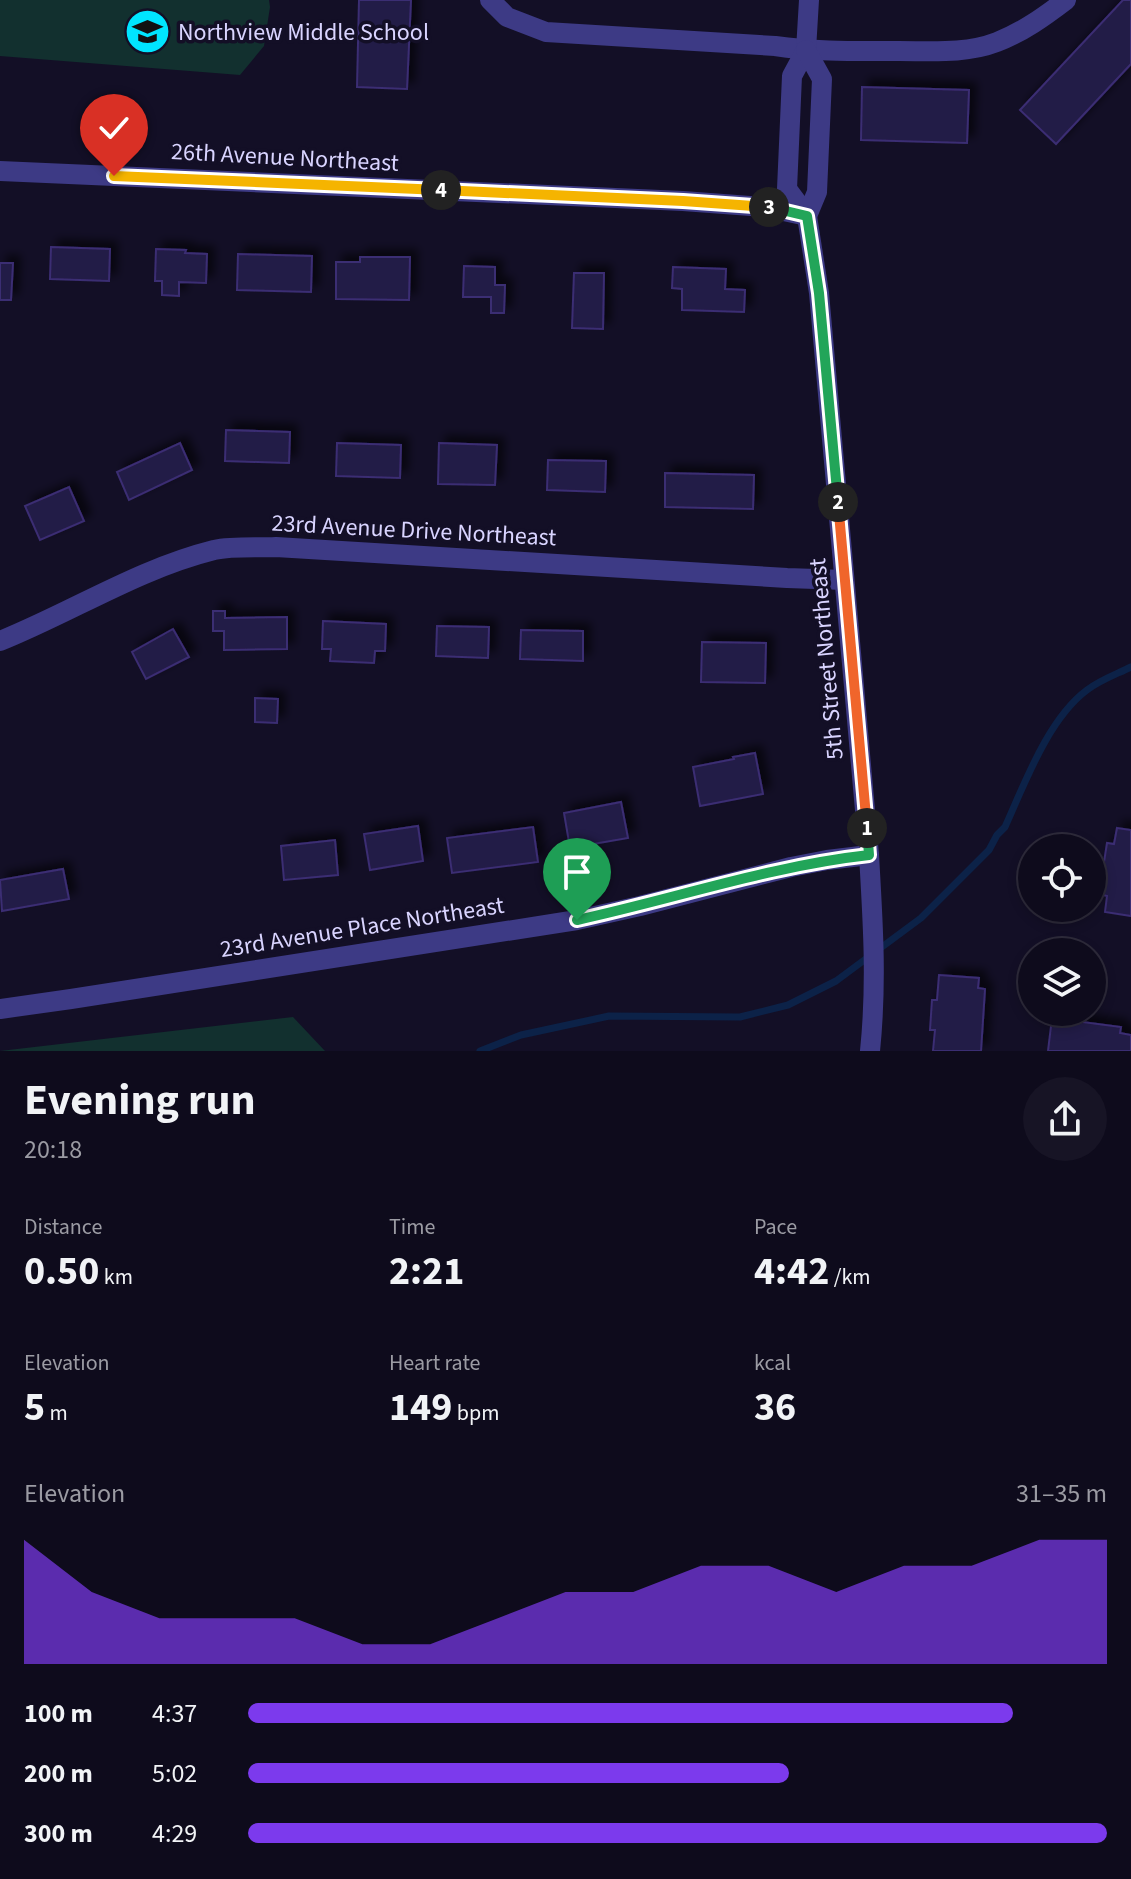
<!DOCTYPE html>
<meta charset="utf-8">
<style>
body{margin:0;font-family:"Source Sans 3",sans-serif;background:#171425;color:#f1f3f6;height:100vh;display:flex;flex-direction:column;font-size:30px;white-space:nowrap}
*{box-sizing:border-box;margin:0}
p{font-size:26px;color:#9b9ba3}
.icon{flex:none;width:44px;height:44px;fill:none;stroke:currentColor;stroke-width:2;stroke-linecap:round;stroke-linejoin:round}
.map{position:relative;height:1051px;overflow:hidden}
.drawer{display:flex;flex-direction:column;background:#0e0b1c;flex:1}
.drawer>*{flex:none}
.buttons{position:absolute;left:1018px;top:834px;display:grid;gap:16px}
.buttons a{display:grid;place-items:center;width:88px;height:88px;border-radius:50%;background:#0e0b1c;box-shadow:0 4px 12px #0003,0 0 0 2px #2e2b3b;font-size:40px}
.pin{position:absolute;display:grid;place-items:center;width:68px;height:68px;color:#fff;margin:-82px -34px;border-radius:50% 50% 50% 0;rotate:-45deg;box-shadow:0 0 8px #0007}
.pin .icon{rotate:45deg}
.km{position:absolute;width:40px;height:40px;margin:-20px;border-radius:50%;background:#222;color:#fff;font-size:22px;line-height:40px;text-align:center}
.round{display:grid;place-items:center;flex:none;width:84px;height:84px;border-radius:42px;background:#171425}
.head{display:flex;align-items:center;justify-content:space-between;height:136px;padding:0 24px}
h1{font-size:44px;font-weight:700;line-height:60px}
.figures{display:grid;grid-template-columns:repeat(3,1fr);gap:12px;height:136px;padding:8px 24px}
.figures div{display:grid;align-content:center}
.figures b{font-size:40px;font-weight:700}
.figures small{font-size:22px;font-weight:400}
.figures p{font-size:22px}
.chart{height:224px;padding:16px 24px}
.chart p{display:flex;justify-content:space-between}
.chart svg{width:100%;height:144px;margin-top:8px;fill:#7c3aed;opacity:.7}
ul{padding:0 24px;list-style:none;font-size:26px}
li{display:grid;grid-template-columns:128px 96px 1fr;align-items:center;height:60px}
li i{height:20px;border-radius:10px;background:#7c3aed}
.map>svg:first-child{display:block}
</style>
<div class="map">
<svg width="1131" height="1051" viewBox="0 0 1131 1051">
<defs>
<filter id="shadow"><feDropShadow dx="7" dy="-7" stdDeviation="4" flood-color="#0009"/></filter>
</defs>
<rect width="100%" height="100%" fill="#130f26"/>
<!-- green -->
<g fill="#12302f">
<path d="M0,0H269L270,7L264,46L240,75L0,56Z"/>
<path d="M293,1017L325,1051H0Z"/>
</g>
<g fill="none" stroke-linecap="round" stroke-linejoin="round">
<!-- stream -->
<path stroke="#0c2248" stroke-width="7" d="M480,1051L521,1035L609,1016L740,1017L788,1005L836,981L921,918L989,850L997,835L1005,827C1025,783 1048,719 1087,690C1100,680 1117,674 1131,667"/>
</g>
<!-- building -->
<g fill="#241b47" stroke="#3b2d73" stroke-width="2" filter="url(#shadow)">
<path d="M359,0H411L407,89L357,87Z"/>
<path d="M1123,0H1131V64L1056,144L1020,110Z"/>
<path d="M862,87L969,90L967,143L861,140Z"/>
<path d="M51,247L110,249L109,281L50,279Z"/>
<path d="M156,249L186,250L185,253L207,254L206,283L179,282V296L162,295V281H155Z"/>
<path d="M238,254L312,256L311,292L237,290Z"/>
<path d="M360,257H410L409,300L336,299V262H360Z"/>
<path d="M0,263H13L11,300H0Z"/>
<path d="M464,266L495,267V285H505L504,313H491V297H463Z"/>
<path d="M673,267L726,269L725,289L745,290L744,312L682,310V289L672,288Z"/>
<path d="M574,273H604L603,329L572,328Z"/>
<path d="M226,430L290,432L289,463L225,461Z"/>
<path d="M180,443L192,470L129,500L117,472Z"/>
<path d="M337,443L401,445L400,478L336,476Z"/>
<path d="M439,443L497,445L495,485L438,484Z"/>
<path d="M548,460L606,461L605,492L547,490Z"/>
<path d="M665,473L754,475L753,509L665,507Z"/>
<path d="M69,487L84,521L40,540L25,506Z"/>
<path d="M213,611H225V618L287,617V649L224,650V631H213Z"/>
<path d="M323,621L386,624L385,651H375L374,663L330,661L331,649H322Z"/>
<path d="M437,626L489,627L488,658L436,656Z"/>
<path d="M173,629L189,657L146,679L132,652Z"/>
<path d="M521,630L583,631V661L520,659Z"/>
<path d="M702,642L766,643L765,683L701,682Z"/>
<path d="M255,698L278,699L277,723L255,722Z"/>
<path d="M755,753L763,794L700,806L693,767L734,759L733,757Z"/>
<path d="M621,802L628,838L570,848L564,813Z"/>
<path d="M418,826L423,861L370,870L364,834Z"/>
<path d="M533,827L538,862L452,873L447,838Z"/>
<path d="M1117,828L1131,830V916L1105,912L1107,896L1099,894L1107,843L1114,844Z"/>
<path d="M335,840L338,875L284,880L281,846Z"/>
<path d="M63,869L69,899L2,911L0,880Z"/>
<path d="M939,975L979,978L978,988L985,989L981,1051H933L935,1030H930L932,1000H937Z"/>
<path d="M1052,1018L1121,1027L1120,1033L1131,1035V1051H1048Z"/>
</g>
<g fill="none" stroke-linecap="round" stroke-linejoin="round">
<!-- minor -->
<g stroke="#3d3a85" stroke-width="20">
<path d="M490,0L507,17L546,32L775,46C816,52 857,51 899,51C932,51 966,54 997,42C1023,32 1045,16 1066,0"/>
<path d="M809,0L806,50L792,76L787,189L807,216L819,293L869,855C873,923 877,983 870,1051"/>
<path d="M806,50L822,79L817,192L807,216"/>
<path d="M0,171L683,201L765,207L807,216"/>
<path d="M0,641C72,612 138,569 214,550C233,546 256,548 276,547L787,578L844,580"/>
<path d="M0,1009L71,999L577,920L640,906L791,867L827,860L869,855"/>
</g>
</g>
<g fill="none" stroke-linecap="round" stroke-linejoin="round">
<defs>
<path id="split-1" d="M577,920C674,899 770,866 869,855L867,828"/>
<path id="split-2" d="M838,502L867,828"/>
<path id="split-3" d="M769,207L807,216L819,293L838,502"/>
<path id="split-4" d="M441,190L683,201L769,207"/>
<path id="split-5" d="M114,176L441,190"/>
</defs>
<!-- split-1 casing -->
<use href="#split-1" stroke="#fff" stroke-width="16"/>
<!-- split-2 casing -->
<use href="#split-2" stroke="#fff" stroke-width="16"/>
<!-- split-3 casing -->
<use href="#split-3" stroke="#fff" stroke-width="16"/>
<!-- split-4 casing -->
<use href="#split-4" stroke="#fff" stroke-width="16"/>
<!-- split-5 casing -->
<use href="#split-5" stroke="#fff" stroke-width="16"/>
<!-- split-1 -->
<use href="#split-1" stroke="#22a559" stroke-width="10"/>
<!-- split-2 -->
<use href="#split-2" stroke="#f0652b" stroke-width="10"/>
<!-- split-3 -->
<use href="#split-3" stroke="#22a559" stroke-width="10"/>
<!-- split-4 -->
<use href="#split-4" stroke="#f5b400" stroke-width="10"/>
<!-- split-5 -->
<use href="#split-5" stroke="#f5b400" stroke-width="10"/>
</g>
<!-- icons -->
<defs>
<symbol id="school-disc" viewBox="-11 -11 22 22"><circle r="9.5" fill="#00e5ff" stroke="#130f26"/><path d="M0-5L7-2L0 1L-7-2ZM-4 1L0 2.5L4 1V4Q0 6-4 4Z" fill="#111"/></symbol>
</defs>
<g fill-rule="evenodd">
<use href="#school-disc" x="122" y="6" width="51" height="51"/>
</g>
<g text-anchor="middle" stroke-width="7" stroke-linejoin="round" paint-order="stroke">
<!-- poi labels -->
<g font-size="24" fill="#d9d4ff" stroke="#130f26" text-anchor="start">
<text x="178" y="40">Northview Middle School</text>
</g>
<!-- street labels -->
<g font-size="24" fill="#d9d4ff" stroke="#130f26">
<text transform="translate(285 157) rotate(3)" y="8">26th Avenue Northeast</text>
<text transform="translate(414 530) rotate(3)" y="8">23rd Avenue Drive Northeast</text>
<text transform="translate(826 659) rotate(-95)" y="8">5th Street Northeast</text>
<text transform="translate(362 927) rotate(-9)" y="8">23rd Avenue Place Northeast</text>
</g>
</g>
</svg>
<div class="buttons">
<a><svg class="icon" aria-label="locate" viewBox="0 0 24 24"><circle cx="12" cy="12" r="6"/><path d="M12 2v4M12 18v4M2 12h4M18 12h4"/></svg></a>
<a><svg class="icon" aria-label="layers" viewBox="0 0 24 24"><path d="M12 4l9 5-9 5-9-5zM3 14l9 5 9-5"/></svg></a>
</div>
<div class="pin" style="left:577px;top:920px;background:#1e9e55"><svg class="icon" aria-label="arrive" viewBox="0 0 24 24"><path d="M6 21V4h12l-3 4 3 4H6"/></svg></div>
<div class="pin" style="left:114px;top:176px;background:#d93025"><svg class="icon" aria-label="check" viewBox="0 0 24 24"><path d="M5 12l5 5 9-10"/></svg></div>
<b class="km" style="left:867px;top:828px">1</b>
<b class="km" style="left:838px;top:502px">2</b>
<b class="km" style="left:769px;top:207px">3</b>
<b class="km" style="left:441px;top:190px">4</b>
</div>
<section class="drawer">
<div class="head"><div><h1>Evening run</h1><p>20:18</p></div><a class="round"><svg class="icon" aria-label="share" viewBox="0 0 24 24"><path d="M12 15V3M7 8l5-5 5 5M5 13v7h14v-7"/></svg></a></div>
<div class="figures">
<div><p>Distance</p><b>0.50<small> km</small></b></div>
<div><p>Time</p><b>2:21</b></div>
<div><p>Pace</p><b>4:42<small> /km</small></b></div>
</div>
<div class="figures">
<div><p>Elevation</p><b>5<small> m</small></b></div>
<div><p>Heart rate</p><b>149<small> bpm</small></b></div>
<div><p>kcal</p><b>36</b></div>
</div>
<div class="chart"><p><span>Elevation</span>31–35 m</p>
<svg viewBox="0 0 160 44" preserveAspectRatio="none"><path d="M0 44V6L10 22L20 30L30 30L40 30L50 38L60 38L70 30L80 22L90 22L100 14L110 14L120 22L130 14L140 14L150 6L160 6V44z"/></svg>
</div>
<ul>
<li><b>100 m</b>4:37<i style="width:89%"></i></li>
<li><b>200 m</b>5:02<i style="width:63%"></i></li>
<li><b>300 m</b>4:29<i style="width:100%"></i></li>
</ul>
</section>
